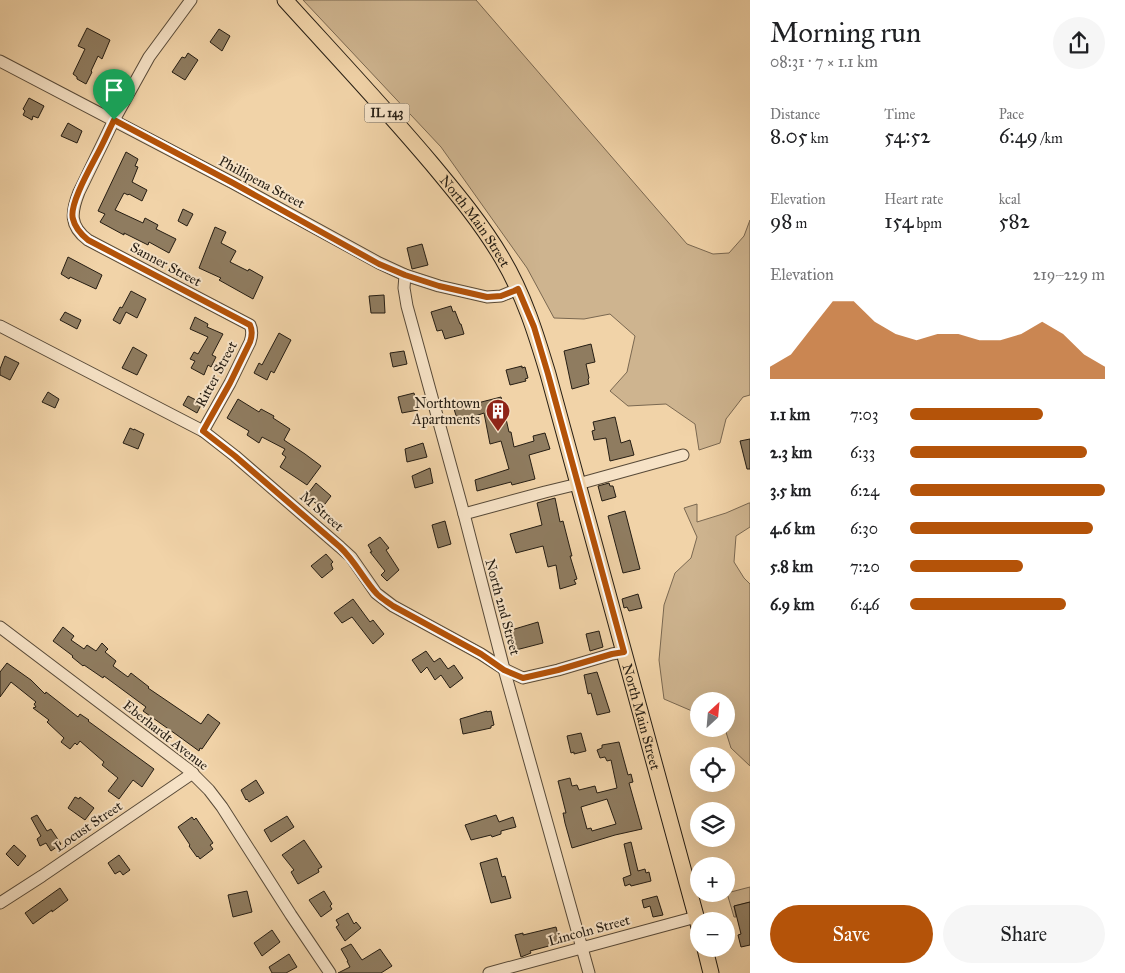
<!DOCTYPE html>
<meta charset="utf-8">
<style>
body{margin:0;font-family:"IM FELL Great Primer",serif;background:#f6f6f6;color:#202124;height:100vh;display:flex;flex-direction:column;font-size:19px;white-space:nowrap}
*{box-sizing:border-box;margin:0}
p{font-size:16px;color:#757577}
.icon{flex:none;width:28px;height:28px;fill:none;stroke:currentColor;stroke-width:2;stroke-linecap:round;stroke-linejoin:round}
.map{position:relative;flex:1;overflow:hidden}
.drawer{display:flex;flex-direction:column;background:#fff;width:375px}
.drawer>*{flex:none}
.needle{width:32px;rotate:26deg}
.fabs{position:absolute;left:690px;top:692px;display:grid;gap:10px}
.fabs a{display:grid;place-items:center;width:45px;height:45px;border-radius:50%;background:#fff;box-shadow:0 5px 20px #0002;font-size:25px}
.pin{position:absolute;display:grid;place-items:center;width:42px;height:42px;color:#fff;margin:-51px -21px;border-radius:50% 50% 50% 0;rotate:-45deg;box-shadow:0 0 5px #0007}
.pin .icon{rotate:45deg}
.round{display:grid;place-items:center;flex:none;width:52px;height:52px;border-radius:26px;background:#f6f6f6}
.overview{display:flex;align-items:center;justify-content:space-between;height:85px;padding:0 20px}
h1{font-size:28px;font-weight:600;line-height:38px}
.figures{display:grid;grid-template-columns:repeat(3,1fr);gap:8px;height:85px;padding:5px 20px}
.figures div{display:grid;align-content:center}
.figures b{font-size:21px;font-weight:600}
.figures small{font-size:14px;font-weight:400}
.figures p{font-size:14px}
.chart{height:140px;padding:10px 20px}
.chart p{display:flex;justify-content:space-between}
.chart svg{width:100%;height:90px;margin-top:5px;fill:#b45309;opacity:.7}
.primary-button{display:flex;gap:10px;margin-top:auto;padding:10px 20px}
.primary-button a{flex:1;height:58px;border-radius:30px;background:#b45309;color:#fff;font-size:20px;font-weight:600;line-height:58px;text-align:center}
.primary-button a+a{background:#f6f6f6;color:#202124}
ul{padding:0 20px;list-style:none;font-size:16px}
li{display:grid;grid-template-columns:80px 60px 1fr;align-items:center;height:38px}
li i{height:12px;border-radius:6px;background:#b45309}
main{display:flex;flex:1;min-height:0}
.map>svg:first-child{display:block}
</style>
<main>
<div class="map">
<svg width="750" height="973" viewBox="0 0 750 973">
<rect width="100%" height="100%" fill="#f1d3a8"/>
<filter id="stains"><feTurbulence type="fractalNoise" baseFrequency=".004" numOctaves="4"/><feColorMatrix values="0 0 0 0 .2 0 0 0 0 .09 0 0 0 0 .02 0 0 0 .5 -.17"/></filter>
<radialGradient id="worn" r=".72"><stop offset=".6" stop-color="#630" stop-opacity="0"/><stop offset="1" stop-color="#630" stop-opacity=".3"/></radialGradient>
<!-- green -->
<g fill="#ceb48f" stroke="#7a6851">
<path d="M303,0H476L687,244L713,254L729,253L744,236L750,220V395L743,397L726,419L720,443L699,450L695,424L666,404L628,406L610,391L627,372L635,336L610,314L584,319L554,318L527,268L441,147Z"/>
<path d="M749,503H750V527L736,536L734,562L744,578L750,584V766L731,748L725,729H726V701H699V714L664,699L659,660L664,605L675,573L691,558L697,537L684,508L697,504V522L726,513Z"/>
<path d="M750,887V902L734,906L736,917H734L727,893Z"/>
</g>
<!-- building -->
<g fill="#8f7c60" stroke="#251d13" fill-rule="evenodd">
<path d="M87,28L110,40L102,59L98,56L91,71L92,72L86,84L77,79V77L73,74L85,49L78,46Z"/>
<path d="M219,29L230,36L222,51L210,42Z"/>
<path d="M188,53L198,60L185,80L172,72L182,57L185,58Z"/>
<path d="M29,98L44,106L38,118L33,116L32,120L23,115L25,111L23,109Z"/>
<path d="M68,123L82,131L77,143L61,136Z"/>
<path d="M126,152L138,159L135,166L138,167L132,182L147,190L142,201L129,194L128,195L124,193L115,210L143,223L145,218L158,225L156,229L176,239L169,253L149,242L148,245L124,233V235L100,222L105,214L98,211Z"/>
<path d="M183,209L193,214L187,226L178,221Z"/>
<path d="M215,227L226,232L221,243L236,251L230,262L248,271L249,269L263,277L253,299L219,280L221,278L199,268Z"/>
<path d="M422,244L428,265L412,269L407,248Z"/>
<path d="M68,257L102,275L96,289L70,277L69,279L61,274Z"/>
<path d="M131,291L146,299L137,318L126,312L120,324L113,320L120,307L122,308Z"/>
<path d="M384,295L385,313H371L369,296Z"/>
<path d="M451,306L453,312L455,311L460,324H461L464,334L445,339L442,330L437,331L431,312Z"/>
<path d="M65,312L81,320L77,329L60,320Z"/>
<path d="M195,317L208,324L207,327L223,334L212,355L216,357L211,367L208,365L204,375L191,368L195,361L190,359L194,352L198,354L208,337L190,329Z"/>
<path d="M279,333L291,340L274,373L271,371L267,380L254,373L259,363L262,365Z"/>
<path d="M591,344L595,362L586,364L589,378L588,379L589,384L572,389L564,351Z"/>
<path d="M133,347L147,355L137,375L122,368Z"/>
<path d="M404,351L407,364L393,367L390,353Z"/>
<path d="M5,356L19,363L10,380L0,375V369Z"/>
<path d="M522,366V368L525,367L528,378L525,379L526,381L510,385L506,370Z"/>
<path d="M48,392L59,399L55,408L42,402Z"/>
<path d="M414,393L418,410L402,413L398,397Z"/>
<path d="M188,396L198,401L197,403L201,405L197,413L183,405Z"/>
<path d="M501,397L509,432H511L514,447L534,441L533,436L545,433L550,449L529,455L535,479L512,485L511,482L477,491L475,480L509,469L501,441L490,444L484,413L458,422L454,409Z"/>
<path d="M238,399L259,412L261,409L274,416L273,418L290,429L284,440L305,454L321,466L307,485L280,467L286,457L282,454L285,449L262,437L259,443L247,435L249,431L227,418Z"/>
<path d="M615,417L621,443L630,440L634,455L610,461L606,438L594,440L592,431L595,430L593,422Z"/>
<path d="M130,428L134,430V429L144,434L138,449L123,443Z"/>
<path d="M750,439V469H747L740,441Z"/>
<path d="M423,443L427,457L407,462L405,449Z"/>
<path d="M430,468L433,483L415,488L412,476Z"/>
<path d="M316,483L331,496L322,508L306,496Z"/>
<path d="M609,483L610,486H613L616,497L602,501L598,486Z"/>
<path d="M555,498L560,522L563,521L572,556H570L577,579L574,580L576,584L560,589L556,565L548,567L543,546L516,553L510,534L542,525L537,503Z"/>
<path d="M625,511L640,569L623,573L608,516Z"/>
<path d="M445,521L451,544L438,548L432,525Z"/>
<path d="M380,537L389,548L386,550L399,570L387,581L381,575L385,571L370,552H372L368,545Z"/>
<path d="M326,554L333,562L331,564L333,569L322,578L311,566Z"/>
<path d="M638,594L642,608L629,611L627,607L624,608L622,599Z"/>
<path d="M353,599L370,622L373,620L384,634L373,644L352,617L342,623L334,613Z"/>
<path d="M538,622L543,643L512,651L508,631Z"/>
<path d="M63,627L74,636L71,640L84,649L87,645L96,651L102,643L108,649L105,652L116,661L113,666L128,677L131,673L149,687L148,688L201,724L208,714L220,723L202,749L200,748L199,751L177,735L143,711L146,707L104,676L103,678L84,665L83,666L72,657L73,656L53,641Z"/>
<path d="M599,631L603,647L590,651L586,634Z"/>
<path d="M426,651L434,662L440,658L448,669L454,665L463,678L450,688L441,675L435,680L427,667L421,673L412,660Z"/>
<path d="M7,663L31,680L45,694L46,692L78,717L80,714L89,720L88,721L154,769L142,787L133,780L119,799L108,791L118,778L102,765L104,762L80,741L77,745L75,743L70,749L61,742L64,738L47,722L49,720L33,708L36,707L34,704L36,702L11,682L0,697V672Z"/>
<path d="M597,672L610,712L597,715L591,693L588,694L584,675Z"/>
<path d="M487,711V712L491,711L494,725L491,726V728L463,734L460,719Z"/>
<path d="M581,733L586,751L574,754V752L571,753L567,736Z"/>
<path d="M619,742L628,775L631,774L633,782L629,783L642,829L615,835L572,848L565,823L563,813H566L558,781L570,778L572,786L577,785L579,790L595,786L597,793L617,788L611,760L607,761L605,757L600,758L597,750L602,748V745ZM607,799L616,824L592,831L591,828L587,829L581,807Z"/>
<path d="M256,780L264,793L249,802L247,799L246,800L241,790Z"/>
<path d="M75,797L79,799L80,797L94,808L85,820L68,808Z"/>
<path d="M37,815L47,831L51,829L61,844L51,851L46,843L40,846L37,839L41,836L31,818Z"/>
<path d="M496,815L499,822L513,817L516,827L501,831V834L492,837L491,835L471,840L465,825Z"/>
<path d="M287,816L294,827L271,842L264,830Z"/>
<path d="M192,817L194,820L196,818L213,843L210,845L213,849L200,859L198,856L197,857L189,846L190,845L178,827Z"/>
<path d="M304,840L322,867L318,869L319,872L298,884L291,872L294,870L282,855Z"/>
<path d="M631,842L638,871L645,869L646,873L649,872L651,881L631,886L630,884L625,886L623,878L631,875L624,844Z"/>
<path d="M14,845L26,856L18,866L6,854Z"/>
<path d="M119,855L130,870L123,875L120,871L115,874L108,863Z"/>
<path d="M497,858L502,877L505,876L511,898L491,903L480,863Z"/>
<path d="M60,888L68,900L52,912V910L33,924L25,913Z"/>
<path d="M247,891L252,912L233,917L228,895Z"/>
<path d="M324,891L332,904L330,906L332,909L321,917L309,900Z"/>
<path d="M657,896L663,915L653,917L650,906L644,908L642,900Z"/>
<path d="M750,902V945L741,947L738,935L741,934L734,906Z"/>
<path d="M348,913L354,924L356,922L361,928L345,941L336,927L339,925L336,920Z"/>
<path d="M556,927L560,943L530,951L531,953L521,957L515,935L523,933V935Z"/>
<path d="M272,930L280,942L262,956L254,943Z"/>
<path d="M351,944L362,960L380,949L392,966L381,973H338L350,967L347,961H348L341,949Z"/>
<path d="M289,954L297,967L286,973H272L269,967Z"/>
</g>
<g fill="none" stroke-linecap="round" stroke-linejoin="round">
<defs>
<g id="minor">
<path d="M191,0L149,57L114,120L79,192C71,212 69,226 88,240L250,325C253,331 252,336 250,342L230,383L203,431"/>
<path d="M0,61L233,183L379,263L405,275L439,286L487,297L501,296L518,289"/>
<path d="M405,275L404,288L407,306L464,514L504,669L589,973"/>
<path d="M0,326L203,431L235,456L340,547L351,557L376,593L393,606L481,654L504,669L523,678L558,670L612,654L623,652"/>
<path d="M464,514L545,492L578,484L683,455"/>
<path d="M0,627L189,770L209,790L222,807L291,915L330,973"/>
<path d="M0,903L42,876L193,773"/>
<path d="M489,973L696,917"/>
</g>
<g id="major">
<path id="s1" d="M285,0C334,54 385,108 432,164C457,194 482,224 502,258C524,295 536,334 548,374L699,927"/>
<path d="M705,949L711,973"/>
</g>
</defs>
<!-- minor casing -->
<use href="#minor" stroke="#584a38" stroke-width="13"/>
<!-- major casing -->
<use href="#major" stroke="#251d13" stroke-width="17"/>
<!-- minor -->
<use href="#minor" stroke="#f6e2c6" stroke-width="11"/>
<!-- major -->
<use href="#major" stroke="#f1d3a8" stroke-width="15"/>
</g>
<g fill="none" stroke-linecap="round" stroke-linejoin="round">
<defs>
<path id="route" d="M114,120L233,183L379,264L405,275L439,286L487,297L501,296L514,291L518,289L534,327L548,374L624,652L612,654L558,670L523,678L504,670L481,654L393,606C388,602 382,599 377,594C364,580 355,561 340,547L235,456L203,431L230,383L250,342C252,336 253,331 250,325L88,240C82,235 75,228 73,219C68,204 95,160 102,145C106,137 110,128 114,120Z"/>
</defs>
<!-- route casing -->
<use href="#route" stroke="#fff" stroke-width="10"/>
<!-- route -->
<use href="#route" stroke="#b45309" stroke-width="6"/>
</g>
<!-- icons -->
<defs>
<symbol id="building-pin" viewBox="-11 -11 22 30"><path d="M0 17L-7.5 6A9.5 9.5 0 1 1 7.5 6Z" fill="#8f2418" stroke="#f6e2c6"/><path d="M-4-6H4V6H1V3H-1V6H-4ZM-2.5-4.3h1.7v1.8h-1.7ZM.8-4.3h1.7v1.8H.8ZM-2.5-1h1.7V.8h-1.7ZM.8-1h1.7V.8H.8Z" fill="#fff"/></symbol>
</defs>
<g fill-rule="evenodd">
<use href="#building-pin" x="484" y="397" width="28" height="38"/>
</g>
<g text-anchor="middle" stroke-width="4" stroke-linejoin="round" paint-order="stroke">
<!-- shield labels -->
<rect fill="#f6e2c6" stroke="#645849" stroke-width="1" x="364.5" y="103.5" width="45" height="19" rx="4"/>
<g font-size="12" font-weight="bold" fill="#251d13">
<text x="387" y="117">IL 143</text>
</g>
<!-- street labels -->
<g font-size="14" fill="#251d13" stroke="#f6e2c6">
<text transform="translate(262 182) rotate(28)" y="5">Phillipena Street</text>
<text dy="5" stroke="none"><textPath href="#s1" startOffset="292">North Main Street</textPath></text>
<text transform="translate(166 264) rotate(28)" y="5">Sanner Street</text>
<text transform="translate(216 374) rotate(-62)" y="5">Ritter Street</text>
<text transform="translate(322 511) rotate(41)" y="5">M Street</text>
<text transform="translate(503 607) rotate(75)" y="5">North 2nd Street</text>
<text dy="5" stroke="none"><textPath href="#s1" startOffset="818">North Main Street</textPath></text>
<text transform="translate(166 735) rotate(38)" y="5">Eberhardt Avenue</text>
<text transform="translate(88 826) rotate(-34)" y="5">Locust Street</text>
<text transform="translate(589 930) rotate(-15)" y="5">Lincoln Street</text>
</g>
<!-- poi labels -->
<g font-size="14" fill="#251d13" stroke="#f6e2c6" text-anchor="end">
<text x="480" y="408">Northtown<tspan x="480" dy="16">Apartments</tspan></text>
</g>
</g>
<rect width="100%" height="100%" filter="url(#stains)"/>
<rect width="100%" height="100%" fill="url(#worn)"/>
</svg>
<div class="fabs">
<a><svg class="needle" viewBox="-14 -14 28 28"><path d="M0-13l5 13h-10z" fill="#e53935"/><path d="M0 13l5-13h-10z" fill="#757577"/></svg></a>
<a><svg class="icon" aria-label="locate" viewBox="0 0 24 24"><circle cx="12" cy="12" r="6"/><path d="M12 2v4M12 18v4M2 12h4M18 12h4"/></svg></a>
<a><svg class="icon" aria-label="layers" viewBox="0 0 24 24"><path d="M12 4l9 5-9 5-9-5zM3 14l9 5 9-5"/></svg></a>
<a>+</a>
<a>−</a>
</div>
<div class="pin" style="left:114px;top:120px;background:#1e9e55"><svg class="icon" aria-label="arrive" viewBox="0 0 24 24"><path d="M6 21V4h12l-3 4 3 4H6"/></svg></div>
</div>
<section class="drawer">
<div class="overview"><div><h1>Morning run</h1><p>08:31 · 7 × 1.1 km</p></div><a class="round"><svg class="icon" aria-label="share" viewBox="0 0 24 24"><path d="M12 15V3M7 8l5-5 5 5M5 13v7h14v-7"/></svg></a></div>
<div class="figures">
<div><p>Distance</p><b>8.05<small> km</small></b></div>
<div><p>Time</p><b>54:52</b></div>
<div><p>Pace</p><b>6:49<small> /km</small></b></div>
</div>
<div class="figures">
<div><p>Elevation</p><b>98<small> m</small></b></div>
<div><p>Heart rate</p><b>154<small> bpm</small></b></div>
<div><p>kcal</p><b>582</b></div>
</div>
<div class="chart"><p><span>Elevation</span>219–229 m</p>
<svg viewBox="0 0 160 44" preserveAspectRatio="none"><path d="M0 44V38L10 32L20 19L30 6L40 6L50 16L60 22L70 25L80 22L90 22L100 25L110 25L120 22L130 16L140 22L150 32L160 38V44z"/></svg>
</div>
<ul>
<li><b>1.1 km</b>7:03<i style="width:68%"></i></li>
<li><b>2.3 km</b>6:33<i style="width:91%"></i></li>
<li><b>3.5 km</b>6:24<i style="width:100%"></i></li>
<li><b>4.6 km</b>6:30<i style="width:94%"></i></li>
<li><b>5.8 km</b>7:20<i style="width:58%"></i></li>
<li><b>6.9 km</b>6:46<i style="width:80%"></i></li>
</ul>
<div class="primary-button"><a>Save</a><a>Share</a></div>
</section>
</main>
